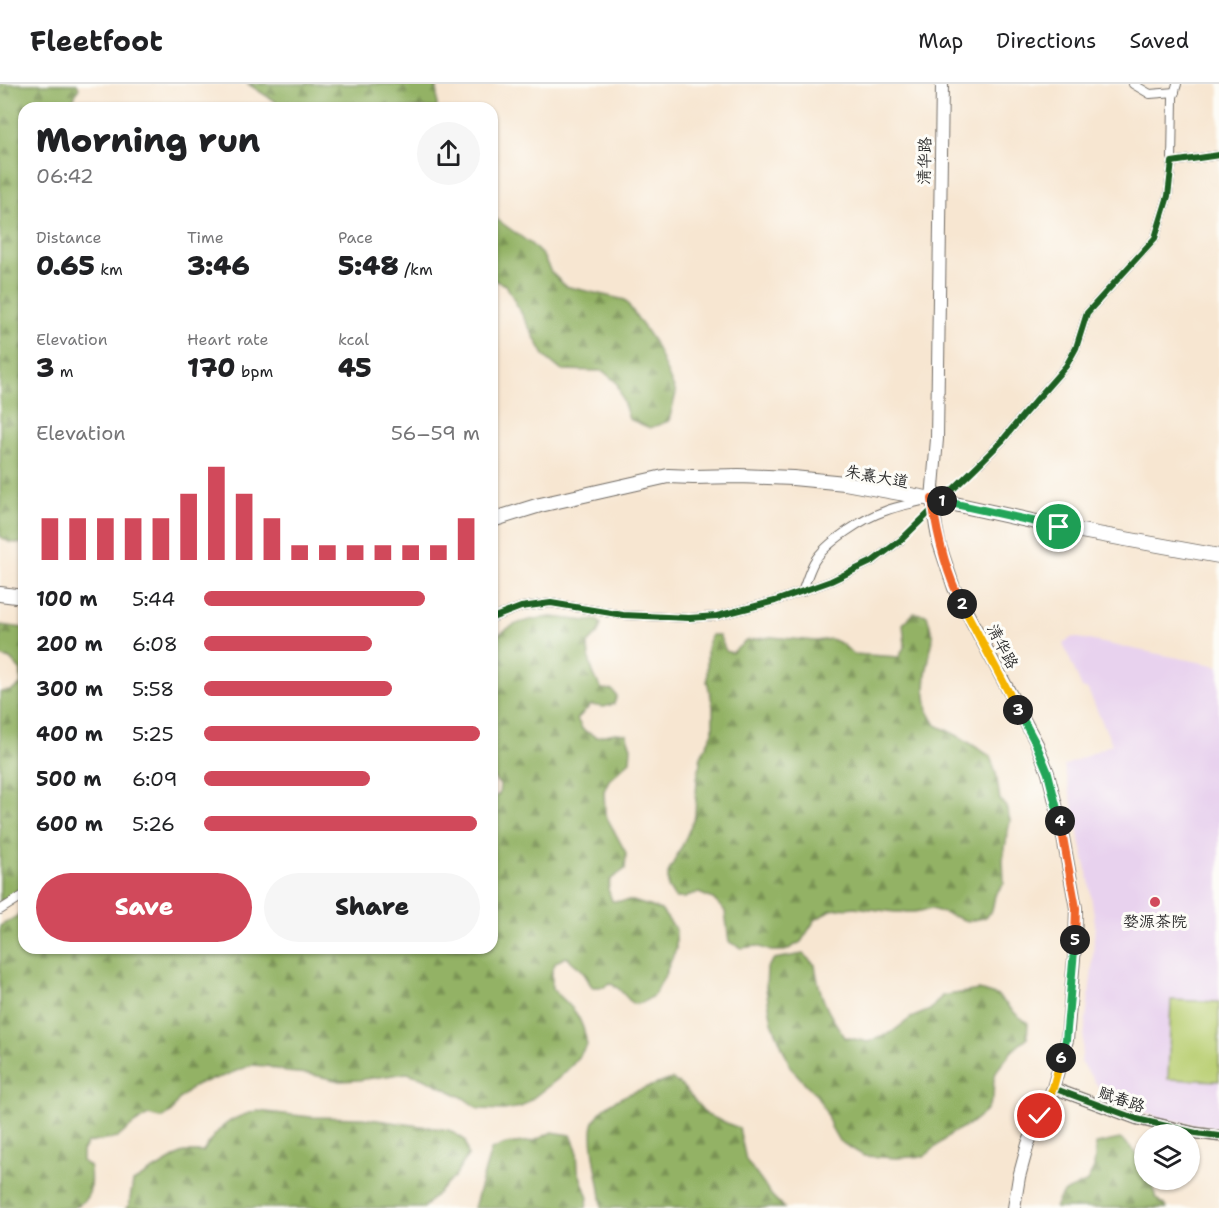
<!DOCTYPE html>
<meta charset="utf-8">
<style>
body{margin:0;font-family:"Shantell Sans","LXGW WenKai TC",sans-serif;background:#f6f6f6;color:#202124;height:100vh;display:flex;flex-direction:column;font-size:22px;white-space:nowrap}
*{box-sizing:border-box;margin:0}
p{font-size:20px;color:#757577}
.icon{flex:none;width:33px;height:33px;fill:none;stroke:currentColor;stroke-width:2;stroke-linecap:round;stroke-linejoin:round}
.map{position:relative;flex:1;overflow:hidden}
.details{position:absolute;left:18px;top:18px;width:480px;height:852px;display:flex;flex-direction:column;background:#fff;border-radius:18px;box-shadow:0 2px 4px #0004}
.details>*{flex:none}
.controls{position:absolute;left:1134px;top:1040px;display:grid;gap:12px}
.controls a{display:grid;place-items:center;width:66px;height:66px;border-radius:50%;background:#fff;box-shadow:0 2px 4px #0004;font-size:30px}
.pin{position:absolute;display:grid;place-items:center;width:51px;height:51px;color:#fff;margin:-26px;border:3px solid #fff;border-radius:50%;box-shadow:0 2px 6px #0007}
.km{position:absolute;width:30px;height:30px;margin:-15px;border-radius:50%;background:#222;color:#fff;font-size:16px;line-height:30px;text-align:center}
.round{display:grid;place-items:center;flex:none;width:63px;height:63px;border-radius:32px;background:#f6f6f6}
.head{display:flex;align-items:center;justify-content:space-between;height:102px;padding:0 18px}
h1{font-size:33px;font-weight:800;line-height:45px}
.metrics{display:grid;grid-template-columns:repeat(3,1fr);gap:9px;height:102px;padding:6px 18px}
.metrics div{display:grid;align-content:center}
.metrics b{font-size:26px;font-weight:800}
.metrics small{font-size:16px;font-weight:400}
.metrics p{font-size:16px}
.chart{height:168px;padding:12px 18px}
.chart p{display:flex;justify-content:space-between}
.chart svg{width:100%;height:108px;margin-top:6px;stroke:#d1495b;stroke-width:6}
.cta{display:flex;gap:12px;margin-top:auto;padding:12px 18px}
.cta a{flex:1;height:69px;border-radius:36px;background:#d1495b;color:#fff;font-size:24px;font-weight:800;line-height:69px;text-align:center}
.cta a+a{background:#f6f6f6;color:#202124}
ul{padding:0 18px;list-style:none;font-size:20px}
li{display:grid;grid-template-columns:96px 72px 1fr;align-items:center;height:45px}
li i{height:15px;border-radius:8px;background:#d1495b}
header{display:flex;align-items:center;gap:36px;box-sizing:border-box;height:84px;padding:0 30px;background:#fff;border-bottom:2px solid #e0e0e0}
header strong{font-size:28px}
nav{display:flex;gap:33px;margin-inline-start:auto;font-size:21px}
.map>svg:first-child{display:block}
</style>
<header>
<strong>Fleetfoot</strong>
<nav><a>Map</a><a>Directions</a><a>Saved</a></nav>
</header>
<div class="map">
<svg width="1219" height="1124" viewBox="0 0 1219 1124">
<defs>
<pattern id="forest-firs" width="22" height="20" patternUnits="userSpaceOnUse" patternTransform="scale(1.5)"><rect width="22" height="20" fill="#93b265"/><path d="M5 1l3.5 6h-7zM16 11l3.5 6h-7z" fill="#789153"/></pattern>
</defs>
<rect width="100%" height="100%" fill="#fdfcf7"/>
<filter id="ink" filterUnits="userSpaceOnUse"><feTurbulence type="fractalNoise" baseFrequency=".0167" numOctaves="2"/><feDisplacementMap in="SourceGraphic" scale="12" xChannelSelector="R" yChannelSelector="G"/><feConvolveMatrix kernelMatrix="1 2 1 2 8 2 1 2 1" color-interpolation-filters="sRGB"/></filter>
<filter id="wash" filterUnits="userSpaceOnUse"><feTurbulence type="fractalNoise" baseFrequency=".008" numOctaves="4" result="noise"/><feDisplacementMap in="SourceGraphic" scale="24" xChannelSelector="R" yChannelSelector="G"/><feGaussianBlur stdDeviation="1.35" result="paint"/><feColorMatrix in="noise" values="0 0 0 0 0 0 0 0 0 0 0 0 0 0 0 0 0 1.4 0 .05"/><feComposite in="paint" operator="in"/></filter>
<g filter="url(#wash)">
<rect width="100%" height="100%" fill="#f7e6d1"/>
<!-- built -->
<path fill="#e8d2ee" d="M1073,553L1219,582V1044L1160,1034L1107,1015L1081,978L1092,885L1095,839L1089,797L1064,682L1112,660L1088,606L1082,604L1063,559Z"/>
<!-- grass -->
<path fill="#bacf73" stroke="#727d4f" stroke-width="1.5" d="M1171,916L1219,918V997L1168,995Z"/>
<!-- forest -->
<g fill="url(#forest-firs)" stroke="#5f6e48" stroke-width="1.5">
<path d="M0,0H77L79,4L73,16V24H24V460L9,458L0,452Z"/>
<path d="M248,0H437V24H285Z"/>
<path d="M492,132L531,160L543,172L551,188L565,202L625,216L654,258L676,309L669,337L650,344L629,335L617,299L603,287L561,286L545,273L506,201L492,195Z"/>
<path d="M914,529L927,531L933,553L926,590L925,605L928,627L936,641L960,653L990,672L996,689L1000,716L1006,723L1010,736L1003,775L1004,799L995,811L992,827L984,834L967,837L932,825L914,828H895L854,823L831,826L815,836L801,858L785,867H771L757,862L741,864L729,858L725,827L713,815L699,809L692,810L685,814H675L668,803V789L684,758L695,732L697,695L701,672L713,648V622L707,597V564L711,551H719L726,567L732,569L746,557L771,553L816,557L831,555L842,560L853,570L899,573L905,561L903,540Z"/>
<path d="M552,533L587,537L597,536L601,540L598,549L588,559C588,577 592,591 602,605L612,606L617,612L614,620L604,623L591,621L577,635L583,646L596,653L615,649L626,650L631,663L630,677L609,696L604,707L605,730L626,769L625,785L610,796L608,805L612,817H633L661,826L676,846V865L664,893L654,911L642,919L633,920L618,904L610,899L604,903H592L582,886L566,873L556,878L552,886V905C573,923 583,933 587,961L573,980L559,994L521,1023L504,1026L479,1025L462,1013L424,994L407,989L359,996L340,997L309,990L286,988L267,982L251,981L224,992L197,1000L179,1015L171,1029L161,1034L148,1031L134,1040L117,1054L87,1059L82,1067V1077L90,1083C91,1104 93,1114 73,1124H0V842L24,828V864H492V715L499,710L500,701L492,692V556C511,539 526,535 552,533Z"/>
<path d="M0,541L24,544V804L0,818V608L11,607L21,601V587L10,575L0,572Z"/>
<path d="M803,870L815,881C820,913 826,927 845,953L868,958L892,948L911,934L930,926L942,912L979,906L998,912L1017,931L1028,939L1027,954L1012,967L997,986L994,994L993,1014L986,1027L971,1039L952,1049L925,1072L897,1074L864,1072L839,1057L831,1043L826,1028L817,1012L791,984L772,938L766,905L767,884L774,875Z"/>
<path d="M672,995L683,1003L707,1031L739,1044L746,1076L772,1112L784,1124H602C601,1103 595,1084 593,1064C592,1056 591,1042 595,1036C607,1012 648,1004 672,995Z"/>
<path d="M257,1027L311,1033L362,1034L449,1046L465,1056L468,1071L455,1092L423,1124H126L129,1121L133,1098L184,1068H203C218,1043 228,1034 257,1027Z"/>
<path d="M552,1048L571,1051L577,1066L578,1086L588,1114L586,1124H474L491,1066L506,1060L534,1057Z"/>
<path d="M1120,1055C1135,1065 1144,1076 1144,1095H1149L1156,1113L1167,1124H1055C1061,1107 1069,1105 1086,1099L1094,1084L1096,1060Z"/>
</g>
</g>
<g filter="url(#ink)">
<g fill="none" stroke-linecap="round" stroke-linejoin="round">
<!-- minor-tunnel -->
<path stroke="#cec1b0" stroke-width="8" stroke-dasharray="8 4" stroke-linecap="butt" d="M901,456L977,382"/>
<defs>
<g id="minor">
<path d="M1133,0L1150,10L1175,8"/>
<path d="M1172,78L1173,13L1177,0"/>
<path d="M977,382L1002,357L1024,330L1066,282L1076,264L1087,229L1155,154L1168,112L1172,78L1219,71"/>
<path d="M802,508C806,498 809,487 814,478C826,458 864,434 885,427C898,422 912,420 926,416"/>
<path d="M492,534L521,523L551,519L623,531L689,534L717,532L775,517L831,497L873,477L901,456"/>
<path d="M0,826L24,811"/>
</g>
<path id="tertiary" d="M1053,1004L1137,1035L1196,1049L1219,1052"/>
<path id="secondary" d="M942,0L937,355L932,415L936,443L939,459L954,504L1037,660L1048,689L1060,737L1076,824L1075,863L1067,956L1053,1004L1040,1032L1028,1060L1019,1093L1014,1124"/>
<g id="primary">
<path d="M492,436L540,421L668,392L693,393L739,392L793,394L845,399L932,415L1059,443L1219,472"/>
<path d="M0,510L24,513"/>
</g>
</defs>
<!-- minor casing -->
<use href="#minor" stroke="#726c65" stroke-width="10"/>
<!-- tertiary casing -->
<use href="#tertiary" stroke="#726c65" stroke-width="13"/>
<!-- secondary casing -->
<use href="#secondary" stroke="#726c65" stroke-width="14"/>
<!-- primary casing -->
<use href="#primary" stroke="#726c65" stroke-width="16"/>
<!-- minor -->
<use href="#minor" stroke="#fff" stroke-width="8"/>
<!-- tertiary -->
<use href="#tertiary" stroke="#fff" stroke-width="10"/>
<!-- secondary -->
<use href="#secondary" stroke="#fff" stroke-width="12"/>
<!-- primary -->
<use href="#primary" stroke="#fff" stroke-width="14"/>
<defs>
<g id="cycleway">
<path d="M492,534L521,523L551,519L623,531L689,534L717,532L775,517L831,497L873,477L901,456L977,382L1002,357L1024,330L1066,282L1076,264L1087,229L1155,154L1168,112L1172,78L1219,71"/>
<path d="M1053,1004L1137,1035L1196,1049L1219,1052"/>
</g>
</defs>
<!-- cycleway casing -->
<use href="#cycleway" stroke="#fdfcf7" stroke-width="10"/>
<!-- cycleway -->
<use href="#cycleway" stroke="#1b5e20" stroke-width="6"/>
</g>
</g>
<g fill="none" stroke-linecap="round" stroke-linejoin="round" filter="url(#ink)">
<defs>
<path id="split-1" d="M942,417L1059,443"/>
<path id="split-2" d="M942,417L932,415C937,451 945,487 962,520"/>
<path id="split-3" d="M962,520L1018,626"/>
<path id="split-4" d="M1018,626L1036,660L1048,689L1060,737"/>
<path id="split-5" d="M1060,737L1076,824L1075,856"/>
<path id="split-6" d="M1061,974L1066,956L1075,856"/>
<path id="split-7" d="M1040,1032L1053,1004L1061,974"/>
</defs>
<!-- split-1 casing -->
<use href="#split-1" stroke="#fff" stroke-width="12"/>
<!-- split-2 casing -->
<use href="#split-2" stroke="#fff" stroke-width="12"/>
<!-- split-3 casing -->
<use href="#split-3" stroke="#fff" stroke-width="12"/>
<!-- split-4 casing -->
<use href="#split-4" stroke="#fff" stroke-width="12"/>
<!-- split-5 casing -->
<use href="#split-5" stroke="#fff" stroke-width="12"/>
<!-- split-6 casing -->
<use href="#split-6" stroke="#fff" stroke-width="12"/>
<!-- split-7 casing -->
<use href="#split-7" stroke="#fff" stroke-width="12"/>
<!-- split-1 -->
<use href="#split-1" stroke="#22a559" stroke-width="8"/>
<!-- split-2 -->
<use href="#split-2" stroke="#f0652b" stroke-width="8"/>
<!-- split-3 -->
<use href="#split-3" stroke="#f5b400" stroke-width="8"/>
<!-- split-4 -->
<use href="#split-4" stroke="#22a559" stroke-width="8"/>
<!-- split-5 -->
<use href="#split-5" stroke="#f0652b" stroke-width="8"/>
<!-- split-6 -->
<use href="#split-6" stroke="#22a559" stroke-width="8"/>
<!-- split-7 -->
<use href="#split-7" stroke="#f5b400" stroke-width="8"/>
</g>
<!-- markers -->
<circle fill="#d1495b" stroke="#fdfcf7" stroke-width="2" cx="1155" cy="818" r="6"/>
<g text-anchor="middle" stroke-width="6" stroke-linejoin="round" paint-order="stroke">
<!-- street labels -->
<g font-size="16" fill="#2b2b2b" stroke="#fdfcf7">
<text transform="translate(924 77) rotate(-89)" y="6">清华路</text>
<text transform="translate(877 392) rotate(10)" y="6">朱熹大道</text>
<text transform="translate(1003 562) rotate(62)" y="6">清华路</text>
<text transform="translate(1122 1015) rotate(19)" y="6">赋春路</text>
</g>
<!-- poi labels -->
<g font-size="16" fill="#2b2b2b" stroke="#fdfcf7">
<text x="1155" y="843">婺源茶院</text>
</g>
</g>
</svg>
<div class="controls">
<a><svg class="icon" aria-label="layers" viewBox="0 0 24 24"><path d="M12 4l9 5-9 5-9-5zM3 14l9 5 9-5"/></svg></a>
</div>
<div class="pin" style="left:1059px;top:443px;background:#1e9e55"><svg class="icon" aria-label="arrive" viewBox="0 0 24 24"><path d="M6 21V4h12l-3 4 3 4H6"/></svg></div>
<div class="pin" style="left:1040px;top:1032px;background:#d93025"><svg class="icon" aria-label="check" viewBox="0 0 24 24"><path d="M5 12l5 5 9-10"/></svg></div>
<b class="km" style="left:942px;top:417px">1</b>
<b class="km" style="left:962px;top:520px">2</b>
<b class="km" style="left:1018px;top:626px">3</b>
<b class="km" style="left:1060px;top:737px">4</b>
<b class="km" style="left:1075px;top:856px">5</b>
<b class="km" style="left:1061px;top:974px">6</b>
<section class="details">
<div class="head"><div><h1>Morning run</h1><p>06:42</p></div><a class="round"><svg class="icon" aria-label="share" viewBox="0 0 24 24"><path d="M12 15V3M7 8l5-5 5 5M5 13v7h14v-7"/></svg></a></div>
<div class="metrics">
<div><p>Distance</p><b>0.65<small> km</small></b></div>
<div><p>Time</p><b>3:46</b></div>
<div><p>Pace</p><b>5:48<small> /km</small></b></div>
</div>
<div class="metrics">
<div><p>Elevation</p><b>3<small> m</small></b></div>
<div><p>Heart rate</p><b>170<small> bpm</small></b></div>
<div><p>kcal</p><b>45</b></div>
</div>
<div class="chart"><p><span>Elevation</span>56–59 m</p>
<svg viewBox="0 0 160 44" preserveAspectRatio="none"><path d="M5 44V27M15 44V27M25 44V27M35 44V27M45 44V27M55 44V17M65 44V6M75 44V17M85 44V27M95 44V38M105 44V38M115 44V38M125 44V38M135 44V38M145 44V38M155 44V27"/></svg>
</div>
<ul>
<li><b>100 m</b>5:44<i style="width:80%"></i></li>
<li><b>200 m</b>6:08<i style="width:61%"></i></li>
<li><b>300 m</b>5:58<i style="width:68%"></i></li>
<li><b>400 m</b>5:25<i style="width:100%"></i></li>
<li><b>500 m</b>6:09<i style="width:60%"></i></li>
<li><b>600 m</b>5:26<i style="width:99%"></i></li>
</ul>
<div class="cta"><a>Save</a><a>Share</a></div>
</section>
</div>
